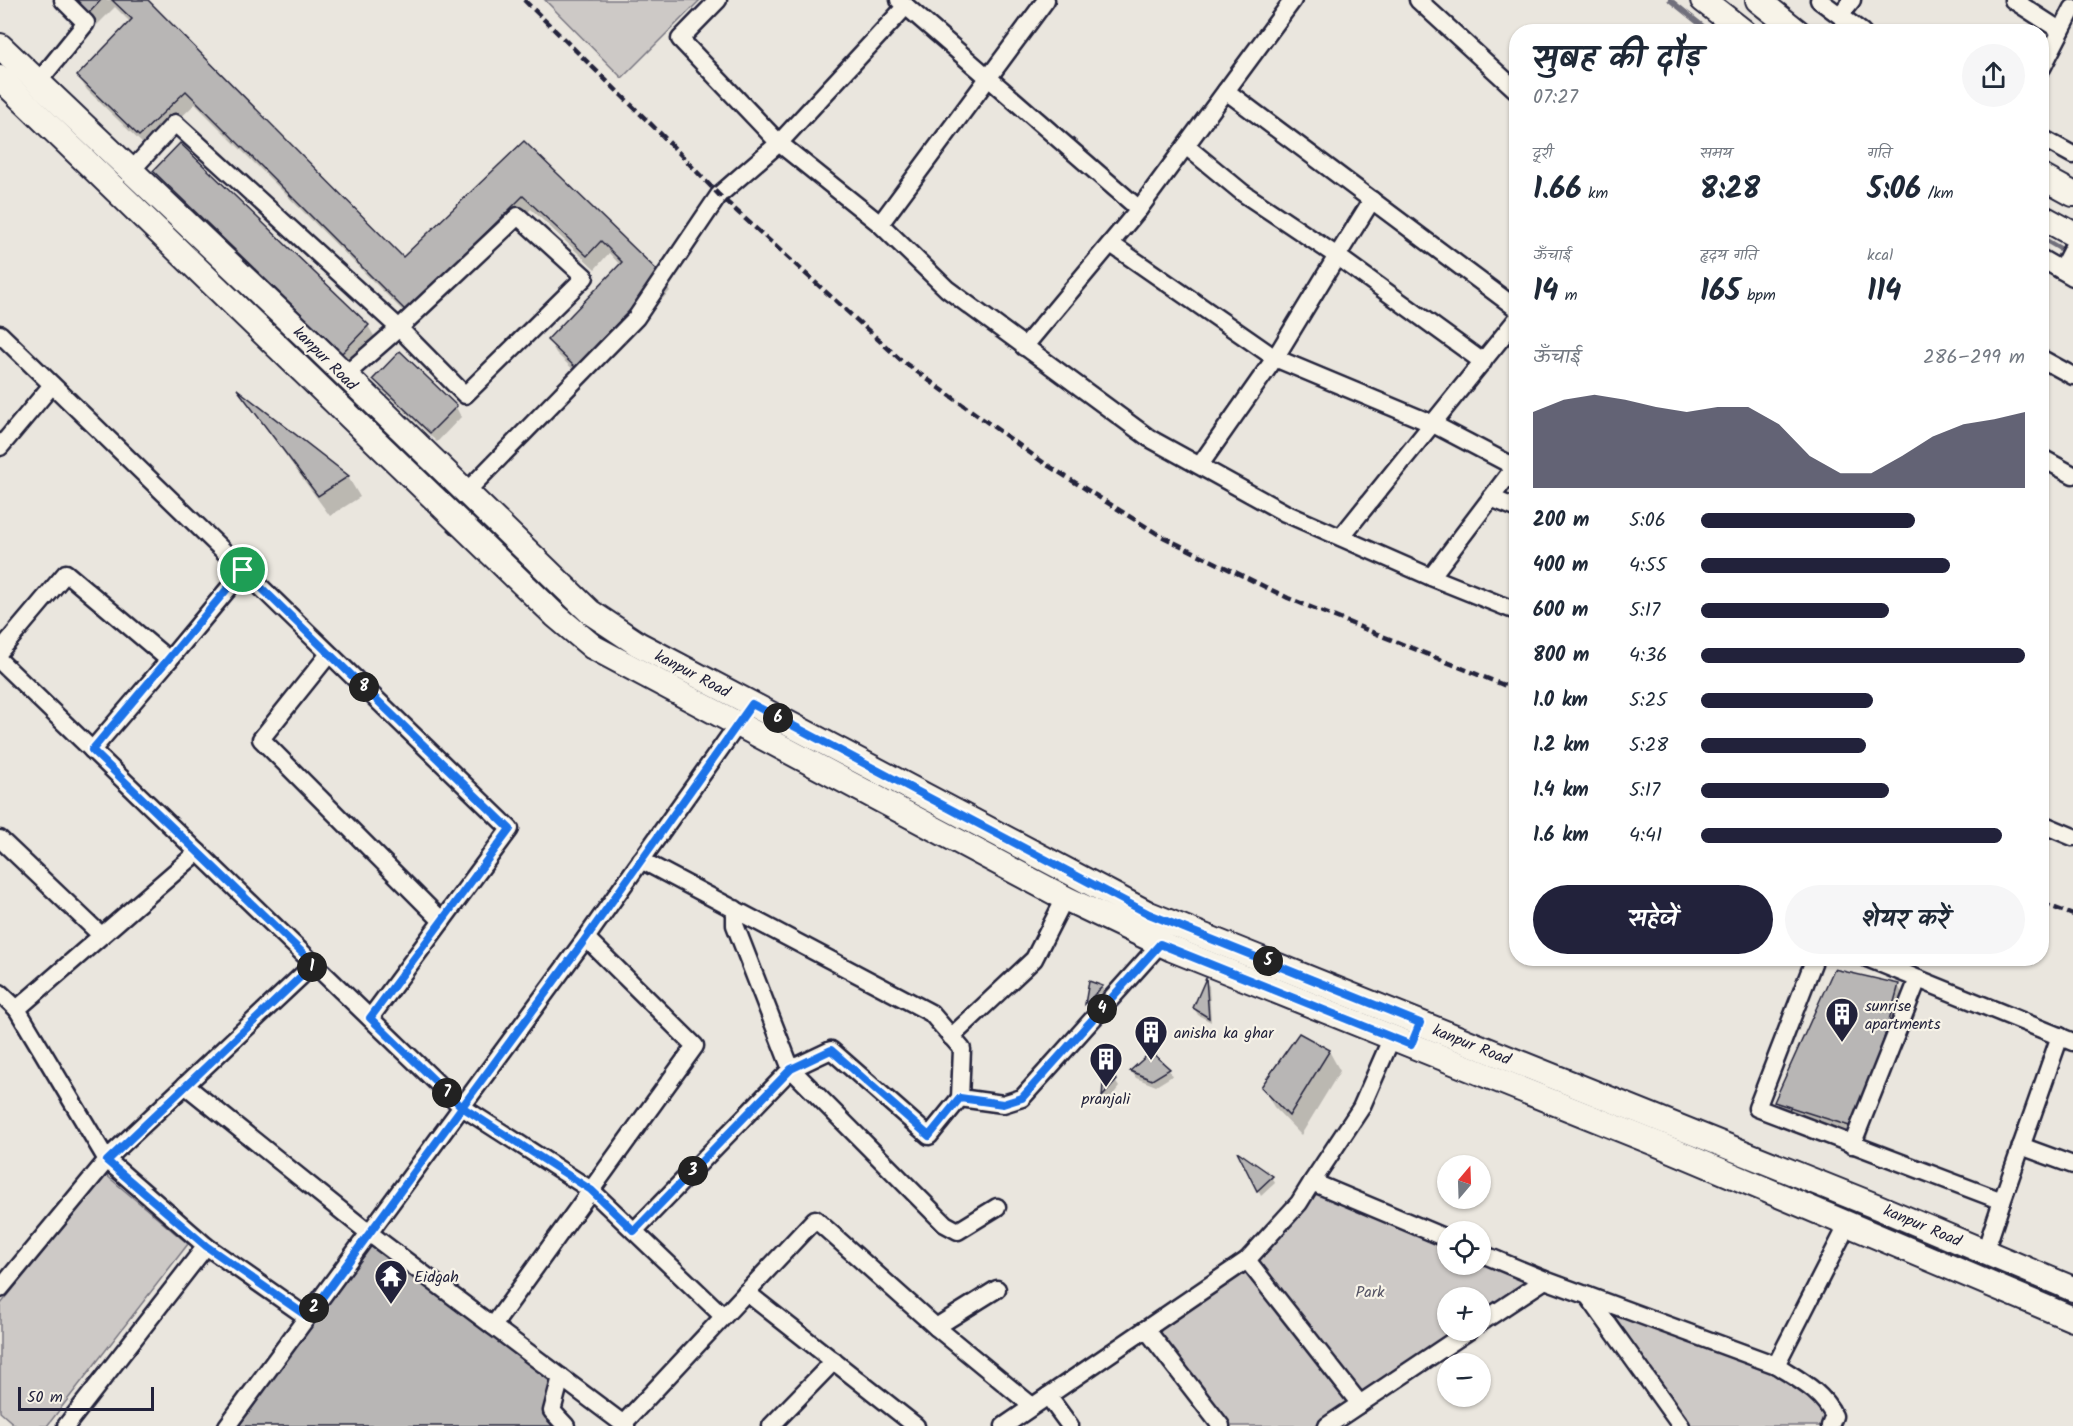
<!DOCTYPE html>
<html lang="hi">
<meta charset="utf-8">
<style>
body{margin:0;font-family:Kalam,"Playpen Sans Deva",sans-serif;background:#f6f6f7;color:#1f2937;height:100vh;display:flex;flex-direction:column;font-size:22px;white-space:nowrap}
*{box-sizing:border-box;margin:0}
p{font-size:20px;color:#747a83}
.icon{flex:none;width:33px;height:33px;fill:none;stroke:currentColor;stroke-width:2;stroke-linecap:round;stroke-linejoin:round}
.map{position:relative;flex:1;overflow:hidden}
.panel{position:absolute;left:1509px;top:24px;width:540px;height:942px;display:flex;flex-direction:column;background:#fff;border-radius:24px;box-shadow:0 2px 4px #0004}
.panel>*{flex:none}
.needle{width:39px;rotate:19deg}
.controls{position:absolute;left:1437px;top:1155px;display:grid;gap:12px}
.controls a{display:grid;place-items:center;width:54px;height:54px;border-radius:50%;background:#fff;box-shadow:0 2px 4px #0004;font-size:30px}
.scale{position:absolute;left:18px;bottom:15px;width:136px;box-sizing:border-box;padding-left:6px;border:3px solid #22223b;border-top:0;font-size:16px;line-height:21px;white-space:nowrap;color:#22223b;-webkit-text-stroke:4px #f7f3e8;paint-order:stroke}
.pin{position:absolute;display:grid;place-items:center;width:51px;height:51px;color:#fff;margin:-26px;border:3px solid #fff;border-radius:50%;box-shadow:0 2px 6px #0007}
.km{position:absolute;width:30px;height:30px;margin:-15px;border-radius:50%;background:#222;color:#fff;font-size:16px;line-height:30px;text-align:center}
.round{display:grid;place-items:center;flex:none;width:63px;height:63px;border-radius:32px;background:#f6f6f7}
.overview{display:flex;align-items:center;justify-content:space-between;height:102px;padding:0 24px}
h1{font-size:33px;font-weight:700;line-height:45px}
.metrics{display:grid;grid-template-columns:repeat(3,1fr);gap:9px;height:102px;padding:6px 24px}
.metrics div{display:grid;align-content:center}
.metrics b{font-size:30px;font-weight:700}
.metrics small{font-size:16px;font-weight:400}
.metrics p{font-size:16px}
.chart{height:168px;padding:12px 24px}
.chart p{display:flex;justify-content:space-between}
.chart svg{width:100%;height:108px;margin-top:6px;fill:#22223b;opacity:.7}
.action{display:flex;gap:12px;margin-top:auto;padding:12px 24px}
.action a{flex:1;height:69px;border-radius:36px;background:#22223b;color:#fff;font-size:24px;font-weight:700;line-height:69px;text-align:center}
.action a+a{background:#f6f6f7;color:#1f2937}
ul{padding:0 24px;list-style:none;font-size:20px}
li{display:grid;grid-template-columns:96px 72px 1fr;align-items:center;height:45px}
li i{height:15px;border-radius:8px;background:#22223b}
.map>svg:first-child{display:block}
</style>
<div class="map">
<svg width="2073" height="1426" viewBox="0 0 2073 1426">
<rect width="100%" height="100%" fill="#eae6de"/>
<filter id="ink" filterUnits="userSpaceOnUse"><feTurbulence type="fractalNoise" baseFrequency=".0167" numOctaves="2"/><feDisplacementMap in="SourceGraphic" scale="12" xChannelSelector="R" yChannelSelector="G"/><feConvolveMatrix kernelMatrix="1 2 1 2 8 2 1 2 1" color-interpolation-filters="sRGB"/></filter>
<g filter="url(#ink)">
<!-- green -->
<g fill="#cdc9c6" stroke="#787680" stroke-width="1.5">
<path d="M545,0H700L622,78Z"/>
<path d="M106,1175L188,1244L47,1426H16L0,1412V1305Z"/>
<path d="M1312,1182L1447,1239L1448,1264H1480L1481,1253L1545,1280L1481,1323L1480,1298H1448V1330L1470,1331L1327,1426H1221L1146,1329L1247,1260Z"/>
<path d="M1602,1301L1776,1365L1834,1416L1825,1426H1686Z"/>
</g>
<!-- shadow -->
<g fill="#0003">
<path d="M71,0H146L403,260L524,143L662,277L670,291L584,380L556,353L549,340L621,266L609,253L595,269L531,209L416,324L195,104L148,149L87,90L79,77L131,23L115,7L97,25Z"/>
<path d="M155,171L368,326L376,339L350,366L163,185Z"/>
<path d="M375,379L456,407L461,417L437,442L381,389Z"/>
<path d="M245,397L348,477L360,497L330,516L254,412Z"/>
<path d="M1206,982L1209,986L1211,1022L1198,1015L1194,1008Z"/>
<path d="M1090,983L1102,987L1105,993L1090,1009L1087,1004Z"/>
<path d="M1898,986L1906,999L1866,1142L1784,1115L1776,1102Z"/>
<path d="M1329,1051L1340,1071L1301,1135L1274,1107L1262,1087Z"/>
<path d="M1151,1054L1169,1070L1172,1076L1156,1086L1136,1078L1132,1072Z"/>
<path d="M1105,1073L1115,1081L1119,1087L1107,1102L1104,1096Z"/>
<path d="M1272,1177L1275,1183L1261,1196L1258,1190Z"/>
<path d="M370,1235L567,1392L560,1422Z"/>
</g>
<g fill="none" stroke-linecap="round" stroke-linejoin="round">
<!-- stream -->
<g stroke="#716f7b" stroke-width="5">
<path d="M1670,0L1710,32"/>
<path d="M2042,238L2066,252"/>
</g>
</g>
<!-- building -->
<g fill="#b8b6b5" stroke="#22223b" stroke-width="1.5">
<path d="M76,0H101L89,13Z"/>
<path d="M112,0H148L403,257L524,141L663,276L575,367L547,340L622,262L601,241L587,256L523,196L407,312L186,91L139,136L77,76L132,19Z"/>
<path d="M180,143L369,325L342,353L153,171Z"/>
<path d="M400,351L457,406L430,433L373,379Z"/>
<path d="M237,389L349,476L318,496Z"/>
<path d="M1834,969L1899,984L1859,1129L1774,1102Z"/>
<path d="M1206,978L1209,1018L1193,1008Z"/>
<path d="M1089,981L1103,986L1085,1004Z"/>
<path d="M1299,1033L1330,1050L1289,1116L1261,1087Z"/>
<path d="M1151,1052L1170,1069L1152,1080L1130,1071Z"/>
<path d="M1104,1070L1117,1080L1102,1097Z"/>
<path d="M1237,1151L1273,1176L1257,1191Z"/>
<path d="M369,1233L561,1377L552,1411L566,1426H227Z"/>
</g>
<g fill="none" stroke-linecap="round" stroke-linejoin="round">
<defs>
<g id="street">
<path d="M718,0L680,39L779,143L880,224L947,289L1149,438L1285,513L1431,577L1516,611"/>
<path d="M899,0L1139,209"/>
<path d="M1418,0L1516,90"/>
<path d="M1819,0L1862,32"/>
<path d="M2013,0L2061,31"/>
<path d="M1840,15L1852,0"/>
<path d="M2042,68L2073,8"/>
<path d="M38,82L86,23L63,0"/>
<path d="M1226,91L1516,308"/>
<path d="M2042,138L2073,155"/>
<path d="M1186,146L1243,193L1337,256L1275,358L1433,424L1515,467"/>
<path d="M131,171L175,123L399,328L465,395L585,277L518,216L399,328L344,376"/>
<path d="M1372,200L1337,256L1483,362"/>
<path d="M880,224L1046,0"/>
<path d="M1111,244L1275,358L1200,465"/>
<path d="M2042,259L2073,277"/>
<path d="M2061,270L2073,247"/>
<path d="M0,334L510,829L370,1018"/>
<path d="M1024,347L1139,209L1293,0"/>
<path d="M2042,359L2073,376"/>
<path d="M0,447L52,385"/>
<path d="M2042,458L2073,475"/>
<path d="M466,492L636,318L719,195L779,143L906,6"/>
<path d="M1491,498L1516,508"/>
<path d="M1341,537L1516,320"/>
<path d="M1431,577L1516,465"/>
<path d="M0,651L66,573L169,660L92,750"/>
<path d="M329,654L261,739L442,921"/>
<path d="M169,660L243,571"/>
<path d="M0,661L462,1107L591,1190L723,1316"/>
<path d="M2042,824L2073,837"/>
<path d="M0,839L101,935"/>
<path d="M641,860L931,1013L962,1049L960,1098L929,1136L831,1050L791,1069L735,925V909"/>
<path d="M1815,958L1757,1108L2002,1201L2060,1036"/>
<path d="M1867,958L2073,1042"/>
<path d="M0,993L17,1009L107,1160L206,1246L66,1426"/>
<path d="M17,1009L198,852"/>
<path d="M951,1037L1034,959L1065,898"/>
<path d="M185,1085L369,1233L626,1426"/>
<path d="M960,1098L1003,1104L1022,1098L1160,944"/>
<path d="M1852,1145L1918,979"/>
<path d="M2021,1146L2073,1165"/>
<path d="M1312,1182L1448,1239"/>
<path d="M634,1231L791,1069L945,1224L958,1231L997,1207"/>
<path d="M206,1246L307,1317"/>
<path d="M1985,1252L2002,1201"/>
<path d="M1480,1253L1545,1280L1776,1365L1848,1224"/>
<path d="M1247,1260L1360,1404"/>
<path d="M0,1289L111,1155L314,964"/>
<path d="M746,1292L916,1426"/>
<path d="M1588,1296L1681,1426"/>
<path d="M1480,1323L1545,1280"/>
<path d="M493,1326L695,1046L586,938"/>
<path d="M936,1327L997,1289"/>
<path d="M1146,1329L1221,1426"/>
<path d="M1776,1365C1799,1380 1822,1391 1834,1416L1830,1426"/>
<path d="M561,1377L552,1411L566,1426"/>
<path d="M1048,1396L1070,1426"/>
<path d="M623,1424L815,1219L936,1327L1032,1406"/>
<path d="M227,1426L586,938L743,717"/>
<path d="M771,1426L834,1361"/>
<path d="M1004,1426L1247,1260L1299,1203L1312,1182L1361,1108L1392,1037"/>
<path d="M1327,1426L1470,1330"/>
</g>
<g id="secondary">
<path d="M1703,0L1744,32"/>
<path d="M1758,0L1798,32"/>
<path d="M0,46L305,336L590,612L638,644L1149,914L1878,1207L2073,1289"/>
<path d="M0,78L555,615L593,647L1065,898L1172,949L1660,1145L2073,1319"/>
<path d="M2042,177L2073,194"/>
<path d="M2042,217L2073,234"/>
</g>
</defs>
<!-- street casing -->
<use href="#street" stroke="#22223b" stroke-width="21"/>
<!-- secondary casing -->
<use href="#secondary" stroke="#22223b" stroke-width="28"/>
<!-- street -->
<use href="#street" stroke="#f7f3e8" stroke-width="16"/>
<!-- secondary -->
<use href="#secondary" stroke="#f7f3e8" stroke-width="24"/>
<!-- rail -->
<g stroke="#22223b" stroke-width="4.5" stroke-dasharray="9 4.5" stroke-linecap="butt">
<path d="M524,0L660,133L719,195L902,361L1044,463L1161,536L1288,598L1516,690"/>
<path d="M2042,903L2073,915"/>
</g>
</g>
</g>
<g fill="none" stroke-linecap="round" stroke-linejoin="round" filter="url(#ink)">
<defs>
<path id="route" d="M243,570L92,750L314,964L107,1161L206,1246L308,1317L462,1107L591,1190L634,1231L791,1069L831,1050L929,1136L960,1098L1003,1104L1022,1098L1160,944L1411,1045L1420,1023L1149,914L752,704L586,938L462,1107L370,1018L510,829L243,570"/>
</defs>
<!-- route casing -->
<use href="#route" stroke="#fff" stroke-width="12"/>
<!-- route -->
<use href="#route" stroke="#1a73e8" stroke-width="8"/>
</g>
<!-- icons -->
<defs>
<symbol id="building-pin" viewBox="-11 -11 22 30"><path d="M0 17L-7.5 6A9.5 9.5 0 1 1 7.5 6Z" fill="#22223b" stroke="#f7f3e8"/><path d="M-4-6H4V6H1V3H-1V6H-4ZM-2.5-4.3h1.7v1.8h-1.7ZM.8-4.3h1.7v1.8H.8ZM-2.5-1h1.7V.8h-1.7ZM.8-1h1.7V.8H.8Z" fill="#fff"/></symbol>
<symbol id="temple-pin" viewBox="-11 -11 22 30"><path d="M0 17L-7.5 6A9.5 9.5 0 1 1 7.5 6Z" fill="#22223b" stroke="#f7f3e8"/><path d="M0-6L5-2H3V0L6.5 2.5H4V6H1.5V3h-3V6H-4V2.5H-6.5L-3 0V-2H-5Z" fill="#fff"/></symbol>
</defs>
<g fill-rule="evenodd">
<use href="#building-pin" x="1823" y="995" width="38" height="52"/>
<use href="#building-pin" x="1132" y="1013" width="38" height="52"/>
<use href="#building-pin" x="1087" y="1040" width="38" height="52"/>
<use href="#temple-pin" x="372" y="1257" width="38" height="52"/>
</g>
<g text-anchor="middle" stroke-width="4.5" stroke-linejoin="round" paint-order="stroke">
<!-- street labels -->
<g font-size="16" fill="#22223b" stroke="#f7f3e8">
<text transform="translate(326 358) rotate(45)" y="6">kanpur Road</text>
<text transform="translate(693 673) rotate(28)" y="6">kanpur Road</text>
<text transform="translate(1472 1044) rotate(22)" y="6">kanpur Road</text>
<text transform="translate(1923 1225) rotate(23)" y="6">kanpur Road</text>
</g>
<!-- poi labels -->
<g font-size="16" fill="#22223b" stroke="#f7f3e8" text-anchor="start">
<text x="1865" y="1011">sunrise<tspan x="1865" dy="18">apartments</tspan></text>
<text x="1174" y="1038">anisha ka ghar</text>
<text x="1106" y="1104" text-anchor="middle">pranjali</text>
<text x="414" y="1282">Eidgah</text>
</g>
<!-- park labels -->
<g font-size="16" fill="#555465" stroke="#f7f3e8">
<text x="1370" y="1297">Park</text>
</g>
</g>
</svg>
<div class="controls">
<a><svg class="needle" viewBox="-14 -14 28 28"><path d="M0-13l5 13h-10z" fill="#e53935"/><path d="M0 13l5-13h-10z" fill="#747a83"/></svg></a>
<a><svg class="icon" aria-label="locate" viewBox="0 0 24 24"><circle cx="12" cy="12" r="6"/><path d="M12 2v4M12 18v4M2 12h4M18 12h4"/></svg></a>
<a>+</a>
<a>−</a>
</div>
<div class="scale">50 m</div>
<div class="pin" style="left:243px;top:570px;background:#1e9e55"><svg class="icon" aria-label="arrive" viewBox="0 0 24 24"><path d="M6 21V4h12l-3 4 3 4H6"/></svg></div>
<b class="km" style="left:312px;top:967px">1</b>
<b class="km" style="left:314px;top:1308px">2</b>
<b class="km" style="left:693px;top:1171px">3</b>
<b class="km" style="left:1102px;top:1009px">4</b>
<b class="km" style="left:1268px;top:961px">5</b>
<b class="km" style="left:778px;top:718px">6</b>
<b class="km" style="left:447px;top:1093px">7</b>
<b class="km" style="left:364px;top:687px">8</b>
<section class="panel">
<div class="overview"><div><h1>सुबह की दौड़</h1><p>07:27</p></div><a class="round"><svg class="icon" aria-label="share" viewBox="0 0 24 24"><path d="M12 15V3M7 8l5-5 5 5M5 13v7h14v-7"/></svg></a></div>
<div class="metrics">
<div><p>दूरी</p><b>1.66<small> km</small></b></div>
<div><p>समय</p><b>8:28</b></div>
<div><p>गति</p><b>5:06<small> /km</small></b></div>
</div>
<div class="metrics">
<div><p>ऊँचाई</p><b>14<small> m</small></b></div>
<div><p>हृदय गति</p><b>165<small> bpm</small></b></div>
<div><p>kcal</p><b>114</b></div>
</div>
<div class="chart"><p><span>ऊँचाई</span>286–299 m</p>
<svg viewBox="0 0 160 44" preserveAspectRatio="none"><path d="M0 44V13L10 8L20 6L30 8L40 11L50 13L60 11L70 11L80 18L90 31L100 38L110 38L120 31L130 23L140 18L150 16L160 13V44z"/></svg>
</div>
<ul>
<li><b>200 m</b>5:06<i style="width:66%"></i></li>
<li><b>400 m</b>4:55<i style="width:77%"></i></li>
<li><b>600 m</b>5:17<i style="width:58%"></i></li>
<li><b>800 m</b>4:36<i style="width:100%"></i></li>
<li><b>1.0 km</b>5:25<i style="width:53%"></i></li>
<li><b>1.2 km</b>5:28<i style="width:51%"></i></li>
<li><b>1.4 km</b>5:17<i style="width:58%"></i></li>
<li><b>1.6 km</b>4:41<i style="width:93%"></i></li>
</ul>
<div class="action"><a>सहेजें</a><a>शेयर करें</a></div>
</section>
</div>
